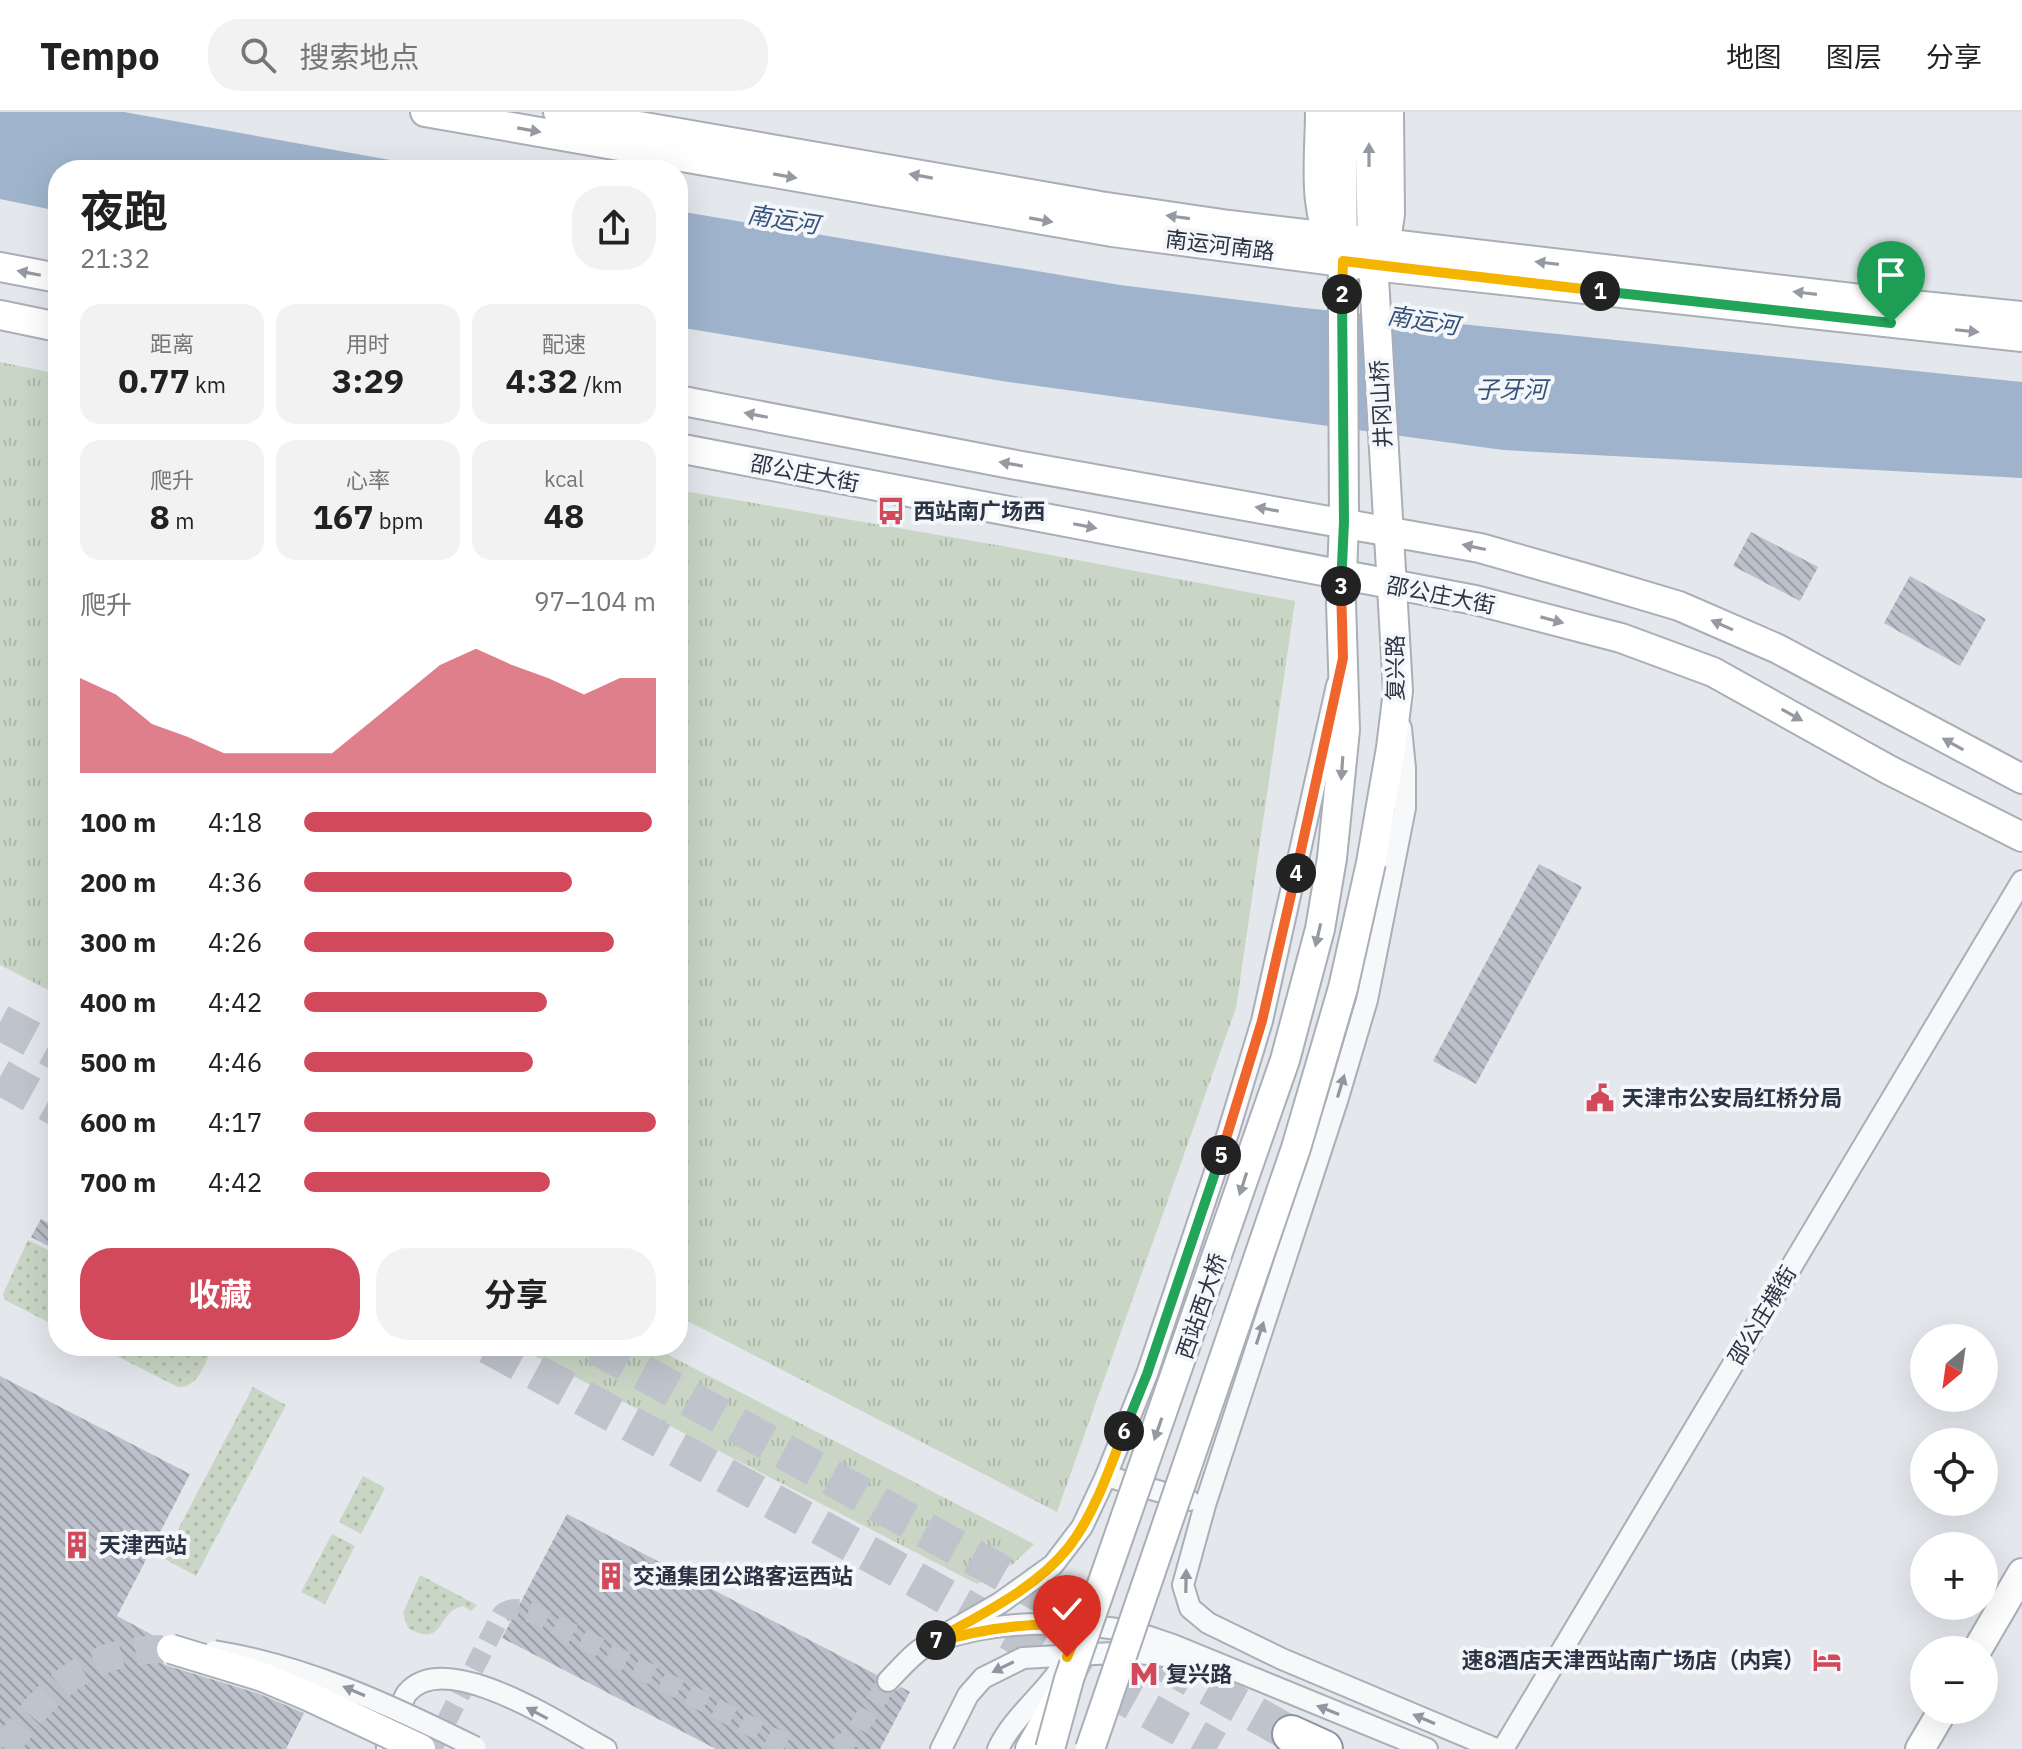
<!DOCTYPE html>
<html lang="zh">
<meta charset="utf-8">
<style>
body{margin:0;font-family:"IBM Plex Sans","Noto Sans SC",sans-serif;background:#f2f2f2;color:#222;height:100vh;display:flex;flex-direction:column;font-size:30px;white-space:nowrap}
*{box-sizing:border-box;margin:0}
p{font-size:26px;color:#767676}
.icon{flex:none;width:44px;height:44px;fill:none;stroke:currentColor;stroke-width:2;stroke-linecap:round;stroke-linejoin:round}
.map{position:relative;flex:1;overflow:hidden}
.side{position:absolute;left:48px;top:48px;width:640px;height:1196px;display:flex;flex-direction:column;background:#fff;border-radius:32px;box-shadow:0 8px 32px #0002}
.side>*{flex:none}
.needle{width:52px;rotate:209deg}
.tools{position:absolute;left:1910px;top:1212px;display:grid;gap:16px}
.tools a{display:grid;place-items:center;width:88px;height:88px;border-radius:50%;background:#fff;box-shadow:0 8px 32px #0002;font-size:40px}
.pin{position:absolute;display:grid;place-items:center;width:68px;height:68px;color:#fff;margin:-82px -34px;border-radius:50% 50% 50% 0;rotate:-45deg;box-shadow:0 0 8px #0007}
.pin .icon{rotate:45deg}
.km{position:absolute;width:40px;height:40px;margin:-20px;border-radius:50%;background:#222;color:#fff;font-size:22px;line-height:40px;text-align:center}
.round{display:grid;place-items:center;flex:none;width:84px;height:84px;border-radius:32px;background:#f2f2f2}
.headline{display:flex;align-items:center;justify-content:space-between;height:136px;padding:0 32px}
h1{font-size:44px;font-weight:700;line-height:60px}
.stats{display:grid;grid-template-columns:repeat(3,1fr);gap:12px;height:136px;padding:8px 32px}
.stats div{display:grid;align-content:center;border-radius:20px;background:#f2f2f2;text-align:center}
.stats b{font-size:34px;font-weight:700}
.stats small{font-size:22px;font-weight:400}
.stats p{font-size:22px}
.chart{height:224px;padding:16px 32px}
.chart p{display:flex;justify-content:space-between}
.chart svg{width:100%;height:144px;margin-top:8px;fill:#d1495b;opacity:.7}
.action{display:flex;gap:16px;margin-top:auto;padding:16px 32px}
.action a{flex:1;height:92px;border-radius:32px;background:#d1495b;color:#fff;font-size:32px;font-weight:700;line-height:92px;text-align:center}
.action a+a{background:#f2f2f2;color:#222}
ul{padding:0 32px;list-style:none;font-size:26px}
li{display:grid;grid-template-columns:128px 96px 1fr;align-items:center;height:60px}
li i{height:20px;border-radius:10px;background:#d1495b}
header{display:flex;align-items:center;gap:48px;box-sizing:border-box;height:112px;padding:0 40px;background:#fff;border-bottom:2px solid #e0e0e0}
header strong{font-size:38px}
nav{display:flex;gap:44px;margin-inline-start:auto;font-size:28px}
.search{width:560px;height:72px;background:#f2f2f2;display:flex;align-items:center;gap:20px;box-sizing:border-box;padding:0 28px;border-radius:32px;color:#767676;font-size:30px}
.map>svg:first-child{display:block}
</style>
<header>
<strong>Tempo</strong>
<div class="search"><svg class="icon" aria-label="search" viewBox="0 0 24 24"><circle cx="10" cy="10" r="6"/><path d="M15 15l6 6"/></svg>搜索地点</div>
<nav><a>地图</a><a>图层</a><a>分享</a></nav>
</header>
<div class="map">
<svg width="2022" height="1637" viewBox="0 0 2022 1637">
<defs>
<pattern id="grass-dots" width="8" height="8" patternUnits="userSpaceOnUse" patternTransform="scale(2)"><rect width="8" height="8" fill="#c9d6c5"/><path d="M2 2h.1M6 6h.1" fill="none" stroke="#adb8ab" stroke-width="1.8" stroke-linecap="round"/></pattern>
<pattern id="park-tufts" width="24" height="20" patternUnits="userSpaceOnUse" patternTransform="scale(2)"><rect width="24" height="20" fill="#c9d6c5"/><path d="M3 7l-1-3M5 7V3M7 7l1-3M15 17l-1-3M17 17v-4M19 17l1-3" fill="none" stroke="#adb8ab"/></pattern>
<pattern id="building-back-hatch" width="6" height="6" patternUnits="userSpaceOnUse" patternTransform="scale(2)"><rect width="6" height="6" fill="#bbc0ca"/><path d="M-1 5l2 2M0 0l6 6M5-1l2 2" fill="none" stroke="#989da6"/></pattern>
</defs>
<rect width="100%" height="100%" fill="#e4e7ec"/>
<!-- grass -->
<g fill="url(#grass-dots)">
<path d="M28,1128L58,1143V1215L5,1188L3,1182Z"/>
<path d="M97,1234H213C205,1250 199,1276 178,1275Z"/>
<path d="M253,1275L286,1293L196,1464L163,1446Z"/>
<path d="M363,1364L385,1376L361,1422L339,1410Z"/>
<path d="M332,1422L355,1434L325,1492L301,1480Z"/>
<path d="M420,1463L477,1493L471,1499L463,1494C435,1500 446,1537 408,1516L403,1501Z"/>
</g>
<!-- park -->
<g fill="url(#park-tufts)">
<path d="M0,250L58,262V883L0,853Z"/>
<path d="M678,378L1008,435L1295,489L1236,896L1057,1400L678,1204Z"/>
<path d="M515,1234H651L1034,1432L1013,1452L977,1472Z"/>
</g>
<!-- water -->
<g fill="#9fb4cc">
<path d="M0,0H124L446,58H58V99L0,87Z"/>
<path d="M678,99L1120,173L1295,195L2022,270V366L1503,338L1002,269L678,215Z"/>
</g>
<!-- building -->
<g fill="url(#building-back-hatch)">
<path d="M1751,420L1818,455L1800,489L1733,454Z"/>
<path d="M1910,464L1986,507L1960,554L1884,511Z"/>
<path d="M1539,752L1582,775L1476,972L1433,949Z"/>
<path d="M41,1107L58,1116V1139L31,1125Z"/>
<path d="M0,1264L190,1362L117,1504L158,1526L155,1533V1542L165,1553L257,1581L304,1601L286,1637H0Z"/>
<path d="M567,1402L877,1563L876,1573L884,1581H892L901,1575L910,1580L880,1637H716L502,1526Z"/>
</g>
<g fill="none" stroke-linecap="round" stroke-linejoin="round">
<!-- street-tunnel -->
<g stroke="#bfc3cb" stroke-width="20" stroke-dasharray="20 10" stroke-linecap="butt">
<path d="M432,1637L502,1502C513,1493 524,1498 537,1503L794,1637"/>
<path d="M837,1637L854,1623L888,1569"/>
</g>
<!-- secondary-tunnel -->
<path stroke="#bfc3cb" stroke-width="28" stroke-dasharray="28 14" stroke-linecap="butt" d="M5,1637C48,1575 91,1535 171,1537"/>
<!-- highway-tunnel -->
<g stroke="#bfc3cb" stroke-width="36" stroke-dasharray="36 18" stroke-linecap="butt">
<path d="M0,910L58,941"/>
<path d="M0,965L58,997"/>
<path d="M488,1234L895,1456L1217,1637"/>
<path d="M595,1234L1291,1622"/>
</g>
<defs>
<g id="street">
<path d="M1401,616L1405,656V696L1367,888L1337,989L1205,1393L1183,1473L1190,1496L1208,1511L1282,1547L1496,1637"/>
<path d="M1106,1364L1189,1388"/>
<path d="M927,1533L1000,1491L1053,1453L1082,1415L1106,1364L1147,1262L1228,1021L1262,909L1337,573"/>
<path d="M888,1569C900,1557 915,1538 930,1532C986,1508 1073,1507 1132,1520C1146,1523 1160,1529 1173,1533L1427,1637"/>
<path d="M387,1637C386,1621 392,1611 400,1596C402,1592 404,1584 408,1580C447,1535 566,1616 606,1637"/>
<path d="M941,1637L968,1583L983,1566L1023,1546L1131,1540L1182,1546"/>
<path d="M998,1637C1015,1601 1050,1579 1068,1544"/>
<path d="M1503,1637L2022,769"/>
</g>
<g id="secondary">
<path d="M425,0L1112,120L1373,154L2022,225"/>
<path d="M558,0L1100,94L1229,113L1912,193L2022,204"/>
<path d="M1320,0C1320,45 1311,101 1337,140"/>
<path d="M1369,0L1372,131L1398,579L1391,636L1371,751"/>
<path d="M1386,129L1390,102L1389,0"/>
<path d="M0,155L58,166"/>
<path d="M0,203L58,215"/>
<path d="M678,288L1011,352L1480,436L1585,466L1679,494L1778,537L2022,667"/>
<path d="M678,336L1475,488L1621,526L1713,560L1889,658L2022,725"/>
<path d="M1332,746L1345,618L1341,490L1344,410L1342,0"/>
<path d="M1977,1538L2022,1461"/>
<path d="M1030,1637L1059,1585"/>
<path d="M1920,1637L1943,1598"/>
</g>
<path id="highway" d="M1291,1622L1324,1637"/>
</defs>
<!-- street casing -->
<use href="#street" stroke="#a9aeb7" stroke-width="24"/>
<!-- secondary casing -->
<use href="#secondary" stroke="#a9aeb7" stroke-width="32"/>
<!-- highway casing -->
<use href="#highway" stroke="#8b94a3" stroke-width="40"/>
<!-- street -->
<use href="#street" stroke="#f7f8fa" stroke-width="20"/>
<!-- secondary -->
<use href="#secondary" stroke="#fff" stroke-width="28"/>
<!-- highway -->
<use href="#highway" stroke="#fff" stroke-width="36"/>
<defs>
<path id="street-bridge" d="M214,1539C307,1554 392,1594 475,1635"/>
<g id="secondary-bridge">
<path d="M171,1537L263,1565L308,1584L421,1637"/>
<path d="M1050,1637L1069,1567L1285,948L1320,817L1332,746"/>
<path d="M1090,1637L1296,1036L1343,876L1371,751"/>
</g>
</defs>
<!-- street-bridge casing -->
<use href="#street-bridge" stroke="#a9aeb7" stroke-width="24" stroke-linecap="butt"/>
<!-- secondary-bridge casing -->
<use href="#secondary-bridge" stroke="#a9aeb7" stroke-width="32" stroke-linecap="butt"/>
<!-- street-bridge -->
<use href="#street-bridge" stroke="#f7f8fa" stroke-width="20"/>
<!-- secondary-bridge -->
<use href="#secondary-bridge" stroke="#fff" stroke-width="28"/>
</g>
<!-- one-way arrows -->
<defs><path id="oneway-solid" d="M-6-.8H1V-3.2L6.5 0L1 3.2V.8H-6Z" transform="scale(2)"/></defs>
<g fill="#959aa2">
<use href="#oneway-solid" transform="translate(529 18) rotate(10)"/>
<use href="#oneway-solid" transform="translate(1369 43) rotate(-90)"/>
<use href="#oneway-solid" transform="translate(785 64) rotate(10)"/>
<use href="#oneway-solid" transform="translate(921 64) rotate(-170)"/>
<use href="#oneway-solid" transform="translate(1178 105) rotate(-172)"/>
<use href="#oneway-solid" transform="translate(1041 108) rotate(10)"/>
<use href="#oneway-solid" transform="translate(1547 151) rotate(-173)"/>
<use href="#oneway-solid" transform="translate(29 161) rotate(-169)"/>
<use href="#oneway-solid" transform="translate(1805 181) rotate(-173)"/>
<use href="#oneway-solid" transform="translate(1967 219) rotate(6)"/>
<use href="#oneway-solid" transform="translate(756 303) rotate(-169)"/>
<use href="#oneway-solid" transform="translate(1011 352) rotate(-170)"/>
<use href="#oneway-solid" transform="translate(1267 397) rotate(-170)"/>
<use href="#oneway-solid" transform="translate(1085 414) rotate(11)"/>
<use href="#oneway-solid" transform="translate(1474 435) rotate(-168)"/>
<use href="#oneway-solid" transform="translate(1552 508) rotate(15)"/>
<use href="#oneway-solid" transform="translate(1722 513) rotate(-156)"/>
<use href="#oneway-solid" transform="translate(1792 603) rotate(29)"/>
<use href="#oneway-solid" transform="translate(1953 632) rotate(-151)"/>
<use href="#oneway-solid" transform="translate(1342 656) rotate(94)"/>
<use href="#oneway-solid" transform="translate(1318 823) rotate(103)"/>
<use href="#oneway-solid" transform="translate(1243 1072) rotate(108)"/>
<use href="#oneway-solid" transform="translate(1158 1317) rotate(109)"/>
</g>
<g fill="#9196a0">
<use href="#oneway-solid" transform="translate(1341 974) rotate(-73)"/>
<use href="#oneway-solid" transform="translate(1260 1221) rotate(-72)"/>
<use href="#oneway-solid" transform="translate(1186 1469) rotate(-89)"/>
<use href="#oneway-solid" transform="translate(1003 1555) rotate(154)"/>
<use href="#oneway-solid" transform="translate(354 1579) rotate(-157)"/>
<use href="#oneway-solid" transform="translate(1328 1598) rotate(-158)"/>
<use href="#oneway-solid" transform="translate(537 1601) rotate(-152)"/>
<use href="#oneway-solid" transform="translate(1424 1607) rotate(-157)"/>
</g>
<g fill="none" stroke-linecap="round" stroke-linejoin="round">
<defs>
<path id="split-1" d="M1600,179L1891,211"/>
<path id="split-2" d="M1342,182L1343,149L1600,179"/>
<path id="split-3" d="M1341,474L1344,410L1342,182"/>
<path id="split-4" d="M1296,761L1343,546L1341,474"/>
<path id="split-5" d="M1221,1043L1262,909L1296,761"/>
<path id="split-6" d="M1124,1319L1147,1262L1221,1043"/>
<path id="split-7" d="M936,1528C981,1502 1034,1478 1068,1436C1094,1403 1109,1358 1124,1319"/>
<path id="split-8" d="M936,1528L927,1533C978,1517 1027,1509 1080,1514L1067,1545"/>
</defs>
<!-- split-1 casing -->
<use href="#split-1" stroke="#fff" stroke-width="16"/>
<!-- split-2 casing -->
<use href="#split-2" stroke="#fff" stroke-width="16"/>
<!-- split-3 casing -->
<use href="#split-3" stroke="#fff" stroke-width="16"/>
<!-- split-4 casing -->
<use href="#split-4" stroke="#fff" stroke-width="16"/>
<!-- split-5 casing -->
<use href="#split-5" stroke="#fff" stroke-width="16"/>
<!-- split-6 casing -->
<use href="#split-6" stroke="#fff" stroke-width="16"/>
<!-- split-7 casing -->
<use href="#split-7" stroke="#fff" stroke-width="16"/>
<!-- split-8 casing -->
<use href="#split-8" stroke="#fff" stroke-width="16"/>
<!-- split-1 -->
<use href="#split-1" stroke="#22a559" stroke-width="10"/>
<!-- split-2 -->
<use href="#split-2" stroke="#f5b400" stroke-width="10"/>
<!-- split-3 -->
<use href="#split-3" stroke="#22a559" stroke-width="10"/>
<!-- split-4 -->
<use href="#split-4" stroke="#f0652b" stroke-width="10"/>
<!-- split-5 -->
<use href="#split-5" stroke="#f0652b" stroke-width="10"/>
<!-- split-6 -->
<use href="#split-6" stroke="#22a559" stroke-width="10"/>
<!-- split-7 -->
<use href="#split-7" stroke="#f5b400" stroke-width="10"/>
<!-- split-8 -->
<use href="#split-8" stroke="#f5b400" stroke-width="10"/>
</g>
<!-- icons -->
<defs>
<symbol id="bus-bare" viewBox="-9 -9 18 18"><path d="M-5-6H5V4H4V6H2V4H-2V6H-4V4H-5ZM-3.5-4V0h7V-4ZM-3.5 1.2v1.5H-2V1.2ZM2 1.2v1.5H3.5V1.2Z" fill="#d1495b" stroke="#f4f6f9" stroke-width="2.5" paint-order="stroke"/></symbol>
<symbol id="civic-bare" viewBox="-9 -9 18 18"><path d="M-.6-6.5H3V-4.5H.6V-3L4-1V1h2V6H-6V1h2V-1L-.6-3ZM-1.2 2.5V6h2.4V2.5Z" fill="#d1495b" stroke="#f4f6f9" stroke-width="2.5" paint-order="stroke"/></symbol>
<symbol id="building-bare" viewBox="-9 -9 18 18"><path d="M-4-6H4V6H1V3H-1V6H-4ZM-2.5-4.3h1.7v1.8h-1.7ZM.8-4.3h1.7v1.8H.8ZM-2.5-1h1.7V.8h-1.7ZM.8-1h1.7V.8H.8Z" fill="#d1495b" stroke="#f4f6f9" stroke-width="2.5" paint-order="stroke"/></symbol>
<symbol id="hotel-bare" viewBox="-9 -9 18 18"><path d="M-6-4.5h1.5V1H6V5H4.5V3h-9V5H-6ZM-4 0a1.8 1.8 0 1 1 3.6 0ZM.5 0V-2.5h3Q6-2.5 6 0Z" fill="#d1495b" stroke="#f4f6f9" stroke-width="2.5" paint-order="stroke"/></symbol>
<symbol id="metro-bare" viewBox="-9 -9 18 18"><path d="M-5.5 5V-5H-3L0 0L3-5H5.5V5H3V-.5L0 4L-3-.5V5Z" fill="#d1495b" stroke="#f4f6f9" stroke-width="2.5" paint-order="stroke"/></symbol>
</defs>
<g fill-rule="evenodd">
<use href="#bus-bare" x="871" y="379" width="40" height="40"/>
<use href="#civic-bare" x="1580" y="966" width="40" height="40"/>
<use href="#building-bare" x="57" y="1413" width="40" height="40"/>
<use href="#building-bare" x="591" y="1444" width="40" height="40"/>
<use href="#hotel-bare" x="1807" y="1528" width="40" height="40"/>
<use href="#metro-bare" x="1124" y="1542" width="40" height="40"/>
</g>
<g text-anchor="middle" stroke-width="8" stroke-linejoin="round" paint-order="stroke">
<!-- street labels -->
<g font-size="22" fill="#2b3445" stroke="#f4f6f9">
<text transform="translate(1220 133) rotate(7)" y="8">南运河南路</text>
<text transform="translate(1381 292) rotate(-93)" y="8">井冈山桥</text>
<text transform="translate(805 361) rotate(11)" y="8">邵公庄大街</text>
<text transform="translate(1441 483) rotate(11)" y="8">邵公庄大街</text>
<text transform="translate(1395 556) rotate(-90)" y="8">复兴路</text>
<text transform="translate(1201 1194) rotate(-71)" y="8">西站西大桥</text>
<text transform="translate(1762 1203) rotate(-59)" y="8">邵公庄横街</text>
</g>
<!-- poi labels -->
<g font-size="22" font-weight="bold" fill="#2b3445" stroke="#f4f6f9" text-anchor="start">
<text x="913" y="407">西站南广场西</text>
<text x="1622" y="994">天津市公安局红桥分局</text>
<text x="99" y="1441">天津西站</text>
<text x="633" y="1472">交通集团公路客运西站</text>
<text x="1805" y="1556" text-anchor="end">速8酒店天津西站南广场店（内宾）</text>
<text x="1166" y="1570">复兴路</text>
</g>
<!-- water labels -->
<g font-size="24" font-style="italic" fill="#34527a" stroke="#f4f6f9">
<text transform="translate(783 108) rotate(9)" y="8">南运河</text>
<text transform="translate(1423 209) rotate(9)" y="8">南运河</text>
<text x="1511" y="286">子牙河</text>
</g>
</g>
</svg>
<div class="tools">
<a><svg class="needle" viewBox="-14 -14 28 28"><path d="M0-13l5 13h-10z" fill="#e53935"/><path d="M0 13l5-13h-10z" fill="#767676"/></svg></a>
<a><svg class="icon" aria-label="locate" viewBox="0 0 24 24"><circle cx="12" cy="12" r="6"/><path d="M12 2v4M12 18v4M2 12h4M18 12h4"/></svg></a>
<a>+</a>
<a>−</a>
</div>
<div class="pin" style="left:1891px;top:211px;background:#1e9e55"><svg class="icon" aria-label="arrive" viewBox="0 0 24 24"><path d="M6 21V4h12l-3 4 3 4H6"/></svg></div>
<div class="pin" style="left:1067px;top:1545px;background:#d93025"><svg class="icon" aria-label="check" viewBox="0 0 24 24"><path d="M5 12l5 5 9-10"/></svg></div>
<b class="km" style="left:1600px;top:179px">1</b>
<b class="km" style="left:1342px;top:182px">2</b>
<b class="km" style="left:1341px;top:474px">3</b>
<b class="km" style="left:1296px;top:761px">4</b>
<b class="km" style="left:1221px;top:1043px">5</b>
<b class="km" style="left:1124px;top:1319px">6</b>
<b class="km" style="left:936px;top:1528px">7</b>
<section class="side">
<div class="headline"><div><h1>夜跑</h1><p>21:32</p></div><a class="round"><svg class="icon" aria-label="share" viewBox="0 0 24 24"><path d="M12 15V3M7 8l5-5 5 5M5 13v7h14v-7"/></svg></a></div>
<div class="stats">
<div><p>距离</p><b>0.77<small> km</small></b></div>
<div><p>用时</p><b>3:29</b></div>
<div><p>配速</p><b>4:32<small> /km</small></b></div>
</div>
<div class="stats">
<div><p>爬升</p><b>8<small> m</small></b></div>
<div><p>心率</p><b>167<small> bpm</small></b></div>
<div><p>kcal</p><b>48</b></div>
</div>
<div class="chart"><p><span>爬升</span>97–104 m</p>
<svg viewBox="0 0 160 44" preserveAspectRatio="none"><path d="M0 44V15L10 20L20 29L30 33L40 38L50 38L60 38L70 38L80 29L90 20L100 11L110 6L120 11L130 15L140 20L150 15L160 15V44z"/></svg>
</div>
<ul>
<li><b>100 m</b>4:18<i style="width:99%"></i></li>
<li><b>200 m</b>4:36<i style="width:76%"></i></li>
<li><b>300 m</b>4:26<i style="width:88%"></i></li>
<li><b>400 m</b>4:42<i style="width:69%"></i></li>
<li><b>500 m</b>4:46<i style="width:65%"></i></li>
<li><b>600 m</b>4:17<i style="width:100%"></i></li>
<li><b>700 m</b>4:42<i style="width:70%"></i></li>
</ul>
<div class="action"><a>收藏</a><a>分享</a></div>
</section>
</div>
